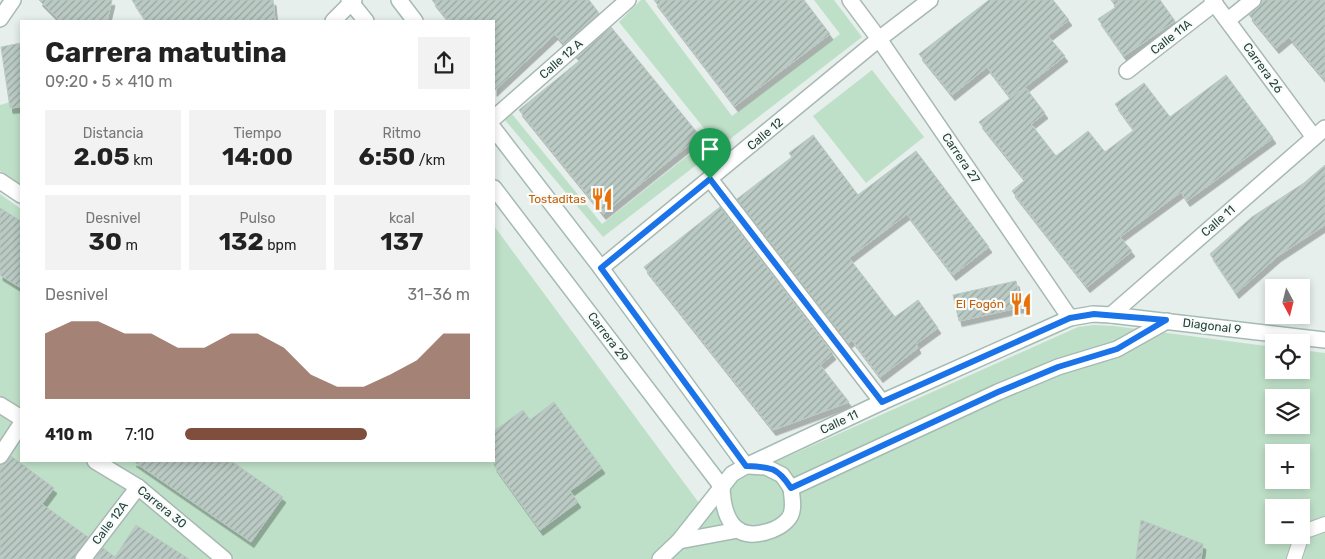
<!DOCTYPE html>
<html lang="es">
<meta charset="utf-8">
<style>
body{margin:0;font-family:Rubik,sans-serif;background:#f2f2f2;color:#222;height:100vh;display:flex;flex-direction:column;font-size:19px;white-space:nowrap}
*{box-sizing:border-box;margin:0}
p{font-size:16px;color:#767676}
.icon{flex:none;width:28px;height:28px;fill:none;stroke:currentColor;stroke-width:2;stroke-linecap:round;stroke-linejoin:round}
.map{position:relative;flex:1;overflow:hidden}
.drawer{position:absolute;left:20px;top:20px;width:475px;height:442px;display:flex;flex-direction:column;background:#fff;border-radius:0px;box-shadow:0 2px 8px #0003}
.drawer>*{flex:none}
.needle{width:32px;rotate:173deg}
.controls{position:absolute;left:1265px;top:279px;display:grid;gap:10px}
.controls a{display:grid;place-items:center;width:45px;height:45px;border-radius:0px;background:#fff;box-shadow:0 2px 8px #0003;font-size:25px}
.pin{position:absolute;display:grid;place-items:center;width:42px;height:42px;color:#fff;margin:-51px -21px;border-radius:50% 50% 50% 0;rotate:-45deg;box-shadow:0 0 5px #0007}
.pin .icon{rotate:45deg}
.round{display:grid;place-items:center;flex:none;width:52px;height:52px;border-radius:0px;background:#f2f2f2}
.summary{display:flex;align-items:center;justify-content:space-between;height:85px;padding:0 25px}
h1{font-size:28px;font-weight:700;line-height:38px}
.metrics{display:grid;grid-template-columns:repeat(3,1fr);gap:8px;height:85px;padding:5px 25px}
.metrics div{display:grid;align-content:center;border-radius:0px;background:#f2f2f2;text-align:center}
.metrics b{font-size:25px;font-weight:700}
.metrics small{font-size:14px;font-weight:400}
.metrics p{font-size:14px}
.chart{height:140px;padding:10px 25px}
.chart p{display:flex;justify-content:space-between}
.chart svg{width:100%;height:90px;margin-top:5px;fill:#804e3d;opacity:.7}
ul{padding:0 25px;list-style:none;font-size:16px}
li{display:grid;grid-template-columns:80px 60px 1fr;align-items:center;height:38px}
li i{height:12px;border-radius:6px;background:#804e3d}
.map>svg:first-child{display:block}
</style>
<div class="map">
<svg width="1325" height="559" viewBox="0 0 1325 559">
<defs>
<pattern id="building-hatch" width="6" height="6" patternUnits="userSpaceOnUse" patternTransform="scale(1.25)"><rect width="6" height="6" fill="#bbcac4"/><path d="M-1 1l2-2M0 6l6-6M5 7l2-2" fill="none" stroke="#98a6a0"/></pattern>
<filter id="shadow"><feDropShadow dx="3" dy="5.5" stdDeviation="0" flood-color="#0004"/></filter>
</defs>
<rect width="100%" height="100%" fill="#e6efeb"/>
<!-- grass -->
<g fill="#bfe0c8" fill-rule="evenodd">
<path d="M641,0H645L732,116L840,34L814,0H834L862,37L603,237L505,120L512,114L602,224L711,137L619,22Z"/>
<path d="M872,70L924,137L866,183L813,116Z"/>
<path d="M21,99V185L0,171V105Z"/>
<path d="M0,194L21,209V461H494V226L702,507L719,492L755,471L1078,327L1094,325L1114,326L1274,347V370H1301V350L1325,353V559H0ZM1274,398H1301V425H1274ZM1274,452H1301V480H1274ZM1274,508H1301V535H1274Z"/>
</g>
<!-- building -->
<g fill="url(#building-hatch)" stroke="#b8c9c2" filter="url(#shadow)">
<path d="M39,0H112L107,21H60Z"/>
<path d="M132,0H273L275,21H146Z"/>
<path d="M432,0H589L599,13L564,44L555,34L494,91V21H449Z"/>
<path d="M654,0H804L830,34L735,106Z"/>
<path d="M989,0H1053L1069,20L1048,36L1065,56L1011,98L987,67L952,95L919,54Z"/>
<path d="M1111,0H1160L1175,21L1124,56L1098,19L1116,7Z"/>
<path d="M1263,0H1325V80L1289,37L1276,48L1249,15L1259,7Z"/>
<path d="M611,27L700,136L603,214L519,110L579,61L576,58Z"/>
<path d="M21,43V107L10,108L1,47Z"/>
<path d="M1226,75L1273,138L1187,201L1181,192L1120,237L1132,251L1087,287L1012,191L1025,180L979,122L1025,87L1045,113L1031,124L1056,156L1088,131L1105,152L1134,130L1115,104L1144,83L1170,117Z"/>
<path d="M813,135L858,195L916,151L989,247L953,275L907,214L849,258L895,317L918,300L938,328L916,344L918,348L880,377L852,340L848,343L737,199L792,157L789,153Z"/>
<path d="M1325,165V225L1278,256L1236,293L1210,254L1252,217L1304,183Z"/>
<path d="M720,207L833,354L820,365L849,402L773,430L644,267Z"/>
<path d="M0,208L21,221V288L0,275Z"/>
<path d="M1016,281L1022,307L959,321L953,295Z"/>
<path d="M554,402L602,468L570,491L578,502L540,530L494,466V431L523,410L530,420Z"/>
<path d="M11,456L54,488L42,504L88,537L76,553L74,559H0V465L5,464Z"/>
<path d="M133,461H231L283,497L251,542Z"/>
<path d="M1141,520L1203,544L1201,559H1136Z"/>
<path d="M136,525L189,559H95L103,548L115,557Z"/>
</g>
<g fill="none" stroke-linecap="round" stroke-linejoin="round">
<defs>
<path id="service" d="M1294,559L1303,532L1325,524"/>
<g id="minor">
<path d="M850,0L879,39L1070,318"/>
<path d="M1212,0L1313,136"/>
<path d="M0,19L13,0"/>
<path d="M1228,20L1253,0"/>
<path d="M333,21L354,0"/>
<path d="M1127,71L1215,3"/>
<path d="M494,118L628,0"/>
<path d="M710,179L882,402"/>
<path d="M0,181L21,195"/>
<path d="M601,268L879,39L930,0"/>
<path d="M1111,315L1325,128"/>
<path d="M0,405L21,418"/>
<path d="M0,456L21,424"/>
<path d="M95,461L138,487L224,559"/>
<path d="M83,559L138,487"/>
</g>
<g id="secondary">
<path d="M349,0L366,21"/>
<path d="M399,0L415,21"/>
<path d="M494,129L601,268L746,466"/>
<path d="M494,188L722,487"/>
<path d="M748,466L766,467L782,475L791,488"/>
<path d="M722,487C723,514 732,542 766,532C774,530 784,525 789,518C795,510 792,498 791,488L998,392L1058,367L1117,349L1167,321"/>
<path d="M679,541L738,530"/>
<path d="M660,559L679,541L732,474L746,466L882,402L1070,318L1093,314L1111,315L1325,340"/>
</g>
</defs>
<!-- service casing -->
<use href="#service" stroke="#a8b8b2" stroke-width="16"/>
<!-- minor casing -->
<use href="#minor" stroke="#a8b8b2" stroke-width="18"/>
<!-- secondary casing -->
<use href="#secondary" stroke="#a4bbb3" stroke-width="18"/>
<!-- service -->
<use href="#service" stroke="#fff" stroke-width="14"/>
<!-- minor -->
<use href="#minor" stroke="#fff" stroke-width="15"/>
<!-- secondary -->
<use href="#secondary" stroke="#fff" stroke-width="15"/>
</g>
<g fill="none" stroke-linecap="round" stroke-linejoin="round">
<defs>
<path id="route" d="M710,179L882,402L1070,318L1094,314L1166,320L1117,349L1058,367L998,392L791,488C777,467 771,467 746,466L601,268Z"/>
</defs>
<!-- route casing -->
<use href="#route" stroke="#fff" stroke-width="10"/>
<!-- route -->
<use href="#route" stroke="#1a73e8" stroke-width="6"/>
</g>
<!-- icons -->
<defs>
<symbol id="restaurant-bare" viewBox="-9 -9 18 18"><path d="M-5-6h1v4h1v-4h1v4h1v-4h1v5L-1.5 .5V6h-2V.5L-5-1ZM5-6V6H3V1.5H1.5Q1.5-4 5-6Z" fill="#e8710a" stroke="#f7fbf9" stroke-width="2.5" paint-order="stroke"/></symbol>
</defs>
<g fill-rule="evenodd">
<use href="#restaurant-bare" x="586" y="183" width="32" height="32"/>
<use href="#restaurant-bare" x="1005" y="288" width="32" height="32"/>
</g>
<g text-anchor="middle" stroke-width="4.5" stroke-linejoin="round" paint-order="stroke">
<!-- street labels -->
<g font-size="12" fill="#24423a" stroke="#f7fbf9">
<text transform="translate(1171 37) rotate(-38)" y="4">Calle 11A</text>
<text transform="translate(561 59) rotate(-41)" y="4">Calle 12 A</text>
<text transform="translate(1263 68) rotate(54)" y="4">Carrera 26</text>
<text transform="translate(765 134) rotate(-40)" y="4">Calle 12</text>
<text transform="translate(961 158) rotate(56)" y="4">Carrera 27</text>
<text transform="translate(1218 221) rotate(-41)" y="4">Calle 11</text>
<text transform="translate(1212 326) rotate(7)" y="4">Diagonal 9</text>
<text transform="translate(608 337) rotate(53)" y="4">Carrera 29</text>
<text transform="translate(839 422) rotate(-25)" y="4">Calle 11</text>
<text transform="translate(162 507) rotate(39)" y="4">Carrera 30</text>
<text transform="translate(110 523) rotate(-53)" y="4">Calle 12A</text>
</g>
<!-- food labels -->
<g font-size="12" fill="#c56008" stroke="#f7fbf9" text-anchor="end">
<text x="586" y="203">Tostaditas</text>
<text x="1004" y="308">El Fogón</text>
</g>
</g>
</svg>
<div class="controls">
<a><svg class="needle" viewBox="-14 -14 28 28"><path d="M0-13l5 13h-10z" fill="#e53935"/><path d="M0 13l5-13h-10z" fill="#767676"/></svg></a>
<a><svg class="icon" aria-label="locate" viewBox="0 0 24 24"><circle cx="12" cy="12" r="6"/><path d="M12 2v4M12 18v4M2 12h4M18 12h4"/></svg></a>
<a><svg class="icon" aria-label="layers" viewBox="0 0 24 24"><path d="M12 4l9 5-9 5-9-5zM3 14l9 5 9-5"/></svg></a>
<a>+</a>
<a>−</a>
</div>
<div class="pin" style="left:710px;top:179px;background:#1e9e55"><svg class="icon" aria-label="arrive" viewBox="0 0 24 24"><path d="M6 21V4h12l-3 4 3 4H6"/></svg></div>
<section class="drawer">
<div class="summary"><div><h1>Carrera matutina</h1><p>09:20 · 5 × 410 m</p></div><a class="round"><svg class="icon" aria-label="share" viewBox="0 0 24 24"><path d="M12 15V3M7 8l5-5 5 5M5 13v7h14v-7"/></svg></a></div>
<div class="metrics">
<div><p>Distancia</p><b>2.05<small> km</small></b></div>
<div><p>Tiempo</p><b>14:00</b></div>
<div><p>Ritmo</p><b>6:50<small> /km</small></b></div>
</div>
<div class="metrics">
<div><p>Desnivel</p><b>30<small> m</small></b></div>
<div><p>Pulso</p><b>132<small> bpm</small></b></div>
<div><p>kcal</p><b>137</b></div>
</div>
<div class="chart"><p><span>Desnivel</span>31–36 m</p>
<svg viewBox="0 0 160 44" preserveAspectRatio="none"><path d="M0 44V12L10 6L20 6L30 12L40 12L50 19L60 19L70 12L80 12L90 19L100 32L110 38L120 38L130 32L140 25L150 12L160 12V44z"/></svg>
</div>
<ul>
<li><b>410 m</b>7:10<i style="width:64%"></i></li>
</ul>
</section>
</div>
